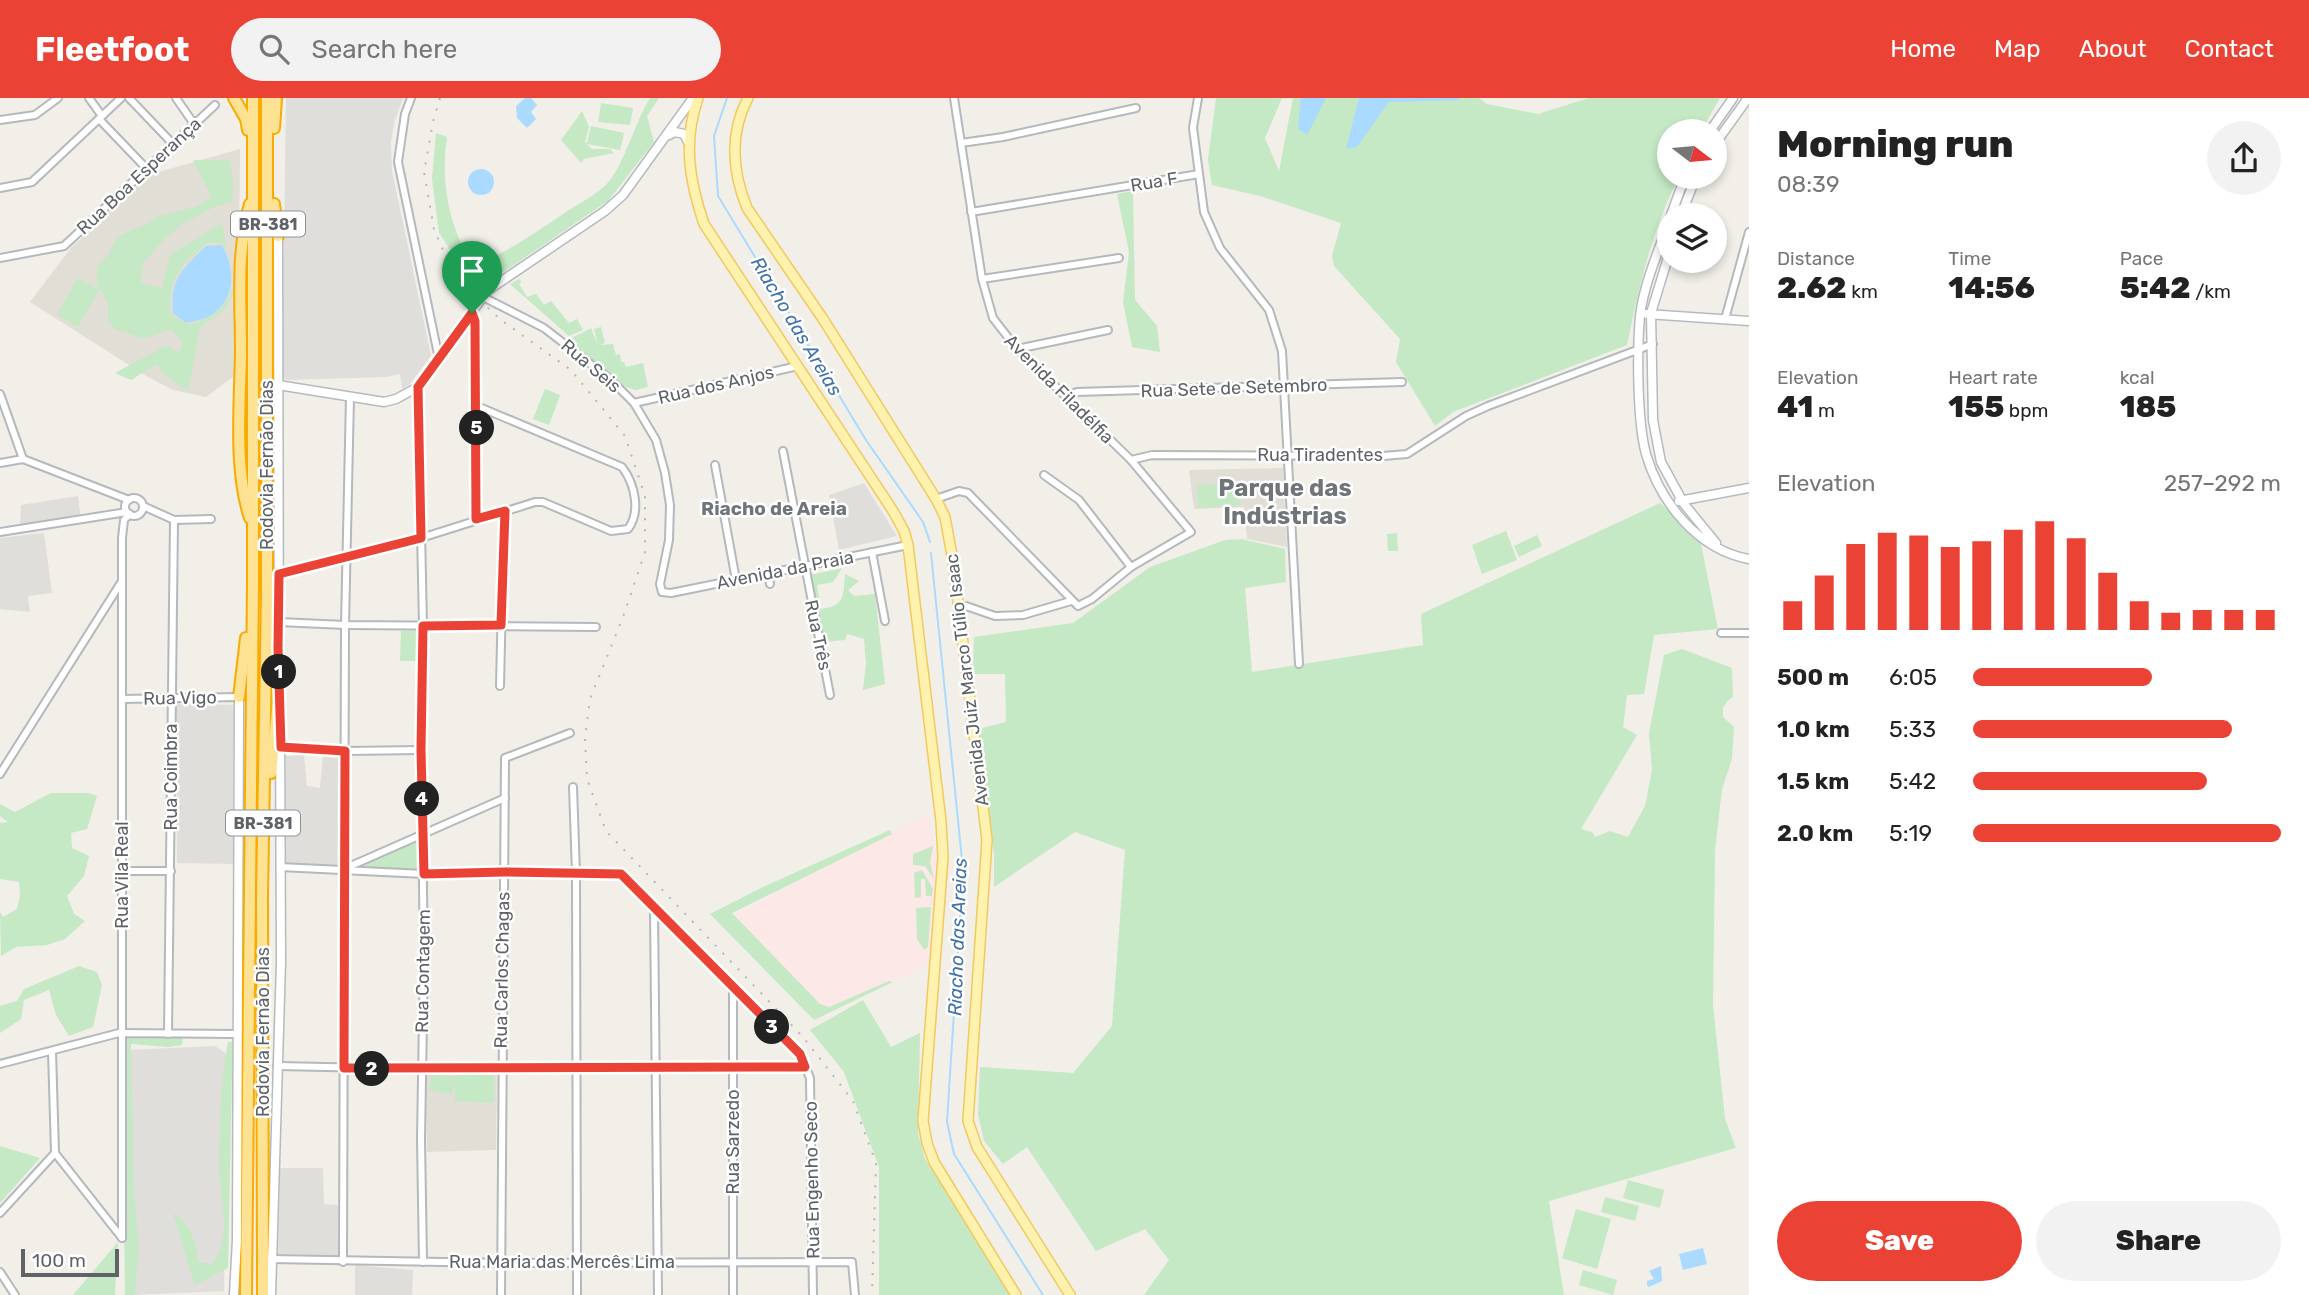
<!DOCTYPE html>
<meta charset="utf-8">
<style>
body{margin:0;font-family:Rubik,sans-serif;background:#f2f2f2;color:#222;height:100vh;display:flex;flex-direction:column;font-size:26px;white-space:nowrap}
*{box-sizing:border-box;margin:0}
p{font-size:23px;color:#767676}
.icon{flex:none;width:38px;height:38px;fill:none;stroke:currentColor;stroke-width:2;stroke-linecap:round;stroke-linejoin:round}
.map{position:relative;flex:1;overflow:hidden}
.panel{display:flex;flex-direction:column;background:#fff;width:560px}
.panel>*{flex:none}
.needle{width:46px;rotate:106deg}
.tools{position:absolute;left:1657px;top:21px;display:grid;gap:14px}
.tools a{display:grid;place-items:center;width:70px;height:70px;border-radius:50%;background:#fff;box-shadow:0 4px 10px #0003;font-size:35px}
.scale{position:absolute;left:21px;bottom:18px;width:98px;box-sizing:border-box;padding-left:7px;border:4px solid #5f6368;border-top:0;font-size:19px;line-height:24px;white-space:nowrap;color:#5f6368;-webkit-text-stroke:5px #fff;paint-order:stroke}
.pin{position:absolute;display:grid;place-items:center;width:60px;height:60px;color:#fff;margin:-72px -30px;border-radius:50% 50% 50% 0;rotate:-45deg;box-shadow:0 0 7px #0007}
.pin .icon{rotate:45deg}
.km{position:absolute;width:35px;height:35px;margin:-18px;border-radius:50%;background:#222;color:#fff;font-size:19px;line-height:35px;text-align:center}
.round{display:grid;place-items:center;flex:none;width:74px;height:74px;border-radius:37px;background:#f2f2f2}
.summary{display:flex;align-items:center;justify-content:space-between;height:119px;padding:0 28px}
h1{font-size:38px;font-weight:800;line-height:52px}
.metrics{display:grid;grid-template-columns:repeat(3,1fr);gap:10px;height:119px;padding:7px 28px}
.metrics div{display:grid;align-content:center}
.metrics b{font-size:30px;font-weight:800}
.metrics small{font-size:19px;font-weight:400}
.metrics p{font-size:19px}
.chart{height:196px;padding:14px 28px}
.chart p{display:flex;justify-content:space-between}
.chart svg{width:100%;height:126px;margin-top:7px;stroke:#ea4335;stroke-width:6}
.action{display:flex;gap:14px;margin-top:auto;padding:14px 28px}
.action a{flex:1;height:80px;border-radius:42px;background:#ea4335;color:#fff;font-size:28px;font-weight:800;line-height:80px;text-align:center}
.action a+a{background:#f2f2f2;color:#222}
ul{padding:0 28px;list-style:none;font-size:23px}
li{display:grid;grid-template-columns:112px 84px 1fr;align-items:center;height:52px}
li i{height:18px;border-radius:9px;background:#ea4335}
header{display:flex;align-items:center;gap:42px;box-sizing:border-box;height:98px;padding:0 35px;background:#ea4335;color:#fff}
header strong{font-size:33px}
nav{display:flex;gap:38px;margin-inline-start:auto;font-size:24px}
.search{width:490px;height:63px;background:#f2f2f2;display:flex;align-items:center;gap:18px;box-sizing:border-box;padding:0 24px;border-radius:38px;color:#767676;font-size:26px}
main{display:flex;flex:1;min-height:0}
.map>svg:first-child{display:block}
</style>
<header>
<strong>Fleetfoot</strong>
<div class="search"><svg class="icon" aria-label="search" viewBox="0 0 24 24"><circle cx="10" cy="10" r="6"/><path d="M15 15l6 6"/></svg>Search here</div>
<nav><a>Home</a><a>Map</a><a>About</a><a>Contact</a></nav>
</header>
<main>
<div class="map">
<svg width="1749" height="1197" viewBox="0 0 1749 1197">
<rect width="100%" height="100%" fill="#f1efe8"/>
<!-- industrial -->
<g fill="#e0deda">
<path d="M286,0H403L395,22L391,43L392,73L431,258L410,286L402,291L400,276L386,279L286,282L282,278Z"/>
<path d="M864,385L897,438L839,452L829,397Z"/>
<path d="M78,398L81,422L20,427L21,407Z"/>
<path d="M44,435L52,495L28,498L30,514L0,511V440Z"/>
<path d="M176,605L233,607V766L177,765Z"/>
<path d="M304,657L307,688L320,690L323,657H341L338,768L285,767L286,658Z"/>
<path d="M215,948L228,957L224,1193L131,1197L126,952Z"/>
<path d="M280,1070H323L324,1106L338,1107V1158L278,1156Z"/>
<path d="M355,1167L413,1172L412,1197H355Z"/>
</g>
<!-- education -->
<g fill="#e1ded6">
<path d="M240,51L238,275L206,299L173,292L148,279L30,204L71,150L148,77Z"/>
<path d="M1283,370L1287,449L1247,441L1244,409L1194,411L1189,372Z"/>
<path d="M426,973H497L496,1052L427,1054Z"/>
</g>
<!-- medical -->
<path fill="#fce8e6" d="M929,715L938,773L928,868L826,913L727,821Z"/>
<!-- green -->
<g fill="#c5e8c5">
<path d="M650,0H659L647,18L654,44L608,103L505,173L476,189L439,135L432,81L436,35L447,39C440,84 449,129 473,168C507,155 536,134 566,114C581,104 603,94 613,78C628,54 635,25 650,0Z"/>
<path d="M1216,0H1282L1265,40L1279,73L1293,0H1479L1487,6L1538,16L1589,0H1720L1701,33H1670V79H1679C1652,131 1639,189 1627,247L1453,314L1435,328L1396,264L1400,241L1334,168L1332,158L1341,125L1260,98L1212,87L1208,62Z"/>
<path d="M601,5L633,10L630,27L598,24Z"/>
<path d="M582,13L589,29L585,44L587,45L591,28L624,35L620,52L587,46L592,51H610L614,55L584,61L581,65L561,42Z"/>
<path d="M193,62H230L233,86L232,103L210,111L182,126L163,142L143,166L141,185L162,190L170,157L222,125L227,151L221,145H207C179,170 170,176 170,216L188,227C211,221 226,211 234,188L235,194L223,213L200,229L188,293L166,278L157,266L131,282L115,275L166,248L179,254L183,245L172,231L144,241L115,231L108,222V204L97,187V170L108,157L118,138L149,125L156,119L195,109L212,99Z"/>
<path d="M1133,93L1135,202L1157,228L1160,254L1132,249L1123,204L1129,154L1117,96Z"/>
<path d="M78,180L99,192L78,229L57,217Z"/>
<path d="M519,181L521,184L519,186L527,199L536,196L544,207L551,203L569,225L577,221L583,232L569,238L510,186Z"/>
<path d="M601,229L605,245L600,247L613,246L616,257L620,256L621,264H624L626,269L643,265L648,289L636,292L626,289L568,242L591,230L598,248L594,231Z"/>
<path d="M545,291L560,297L549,327L533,321Z"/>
<path d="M1238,385L1240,407L1198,410L1197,387Z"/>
<path d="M1660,405L1700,441L1718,531L1654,537L1644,596L1627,597L1623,629L1637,637L1581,731L1592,734L1595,739L1610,733L1628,739L1645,708L1652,672L1649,635L1664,557L1682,551L1732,570L1733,599C1724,605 1722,609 1723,619L1734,629L1732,661L1722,691L1715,752L1713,907L1725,1021L1736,1050L1549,1103L1564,1197H1144L1169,1162L1145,1131L1096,1153L1027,1049L1003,1066L984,1043L978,1016L980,969L1073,975L1112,928L1125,752L1075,734L994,789V756L978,631L1006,624L1005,576H973L974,539L1073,525L1150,469L1225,442L1241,441L1285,451L1286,484L1245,490L1252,574L1423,547L1421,516Z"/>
<path d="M1506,433L1517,462L1482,476L1472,447Z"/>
<path d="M1397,435L1398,453H1388L1387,436Z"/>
<path d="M1537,437L1542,448L1519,459L1514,448Z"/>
<path d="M842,470L833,484L817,487L821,511C846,508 843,497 845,476L859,483L848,492L854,498L875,496L885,586L863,592L866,566L864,541L847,536L845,542L823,544L810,477Z"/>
<path d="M401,533H417L416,563H400Z"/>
<path d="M51,695H89L97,698L87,731L71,735L72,750L89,758L84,778L67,798L74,816L85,823L65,841L47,847L16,849L1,858L0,814L3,819L17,811L20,797L19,784L0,781V725L8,724L0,718V706L15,714Z"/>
<path d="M890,732L892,736L732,815L820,906L829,909L889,883L893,884L814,922L710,816L763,789Z"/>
<path d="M422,738L421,772L352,770Z"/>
<path d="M933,748L930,764L934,781L925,768L913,767V756Z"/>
<path d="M922,772L933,791L932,798H926L925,781H921V799L915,800L914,775Z"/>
<path d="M931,809L928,849L924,852L917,841L916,810Z"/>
<path d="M79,868L97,874L102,887L93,929L69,938L56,917L49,892L24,902L21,921L0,935V908L17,903L24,891Z"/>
<path d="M863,902L891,949L920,935L918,1035L925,1061L1011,1197H879V1069L844,974L810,932Z"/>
<path d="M122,938H183L182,947L168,949L131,946L134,1095L139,1149L135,1197H125Z"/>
<path d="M228,944H232V974L228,1170L195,1187L173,1115C192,1127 195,1143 199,1164L212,1166C234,1138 219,1100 219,1067C220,1026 220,984 228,944Z"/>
<path d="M432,975L455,979V975L494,976V1005L455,1003V982L452,996L429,992Z"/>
<path d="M0,1048L40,1060L0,1105Z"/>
<path d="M1628,1082L1664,1092L1660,1110L1623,1100Z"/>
<path d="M1605,1099L1639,1108L1635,1123L1601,1114Z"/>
<path d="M1576,1111L1611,1121L1597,1171L1562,1160Z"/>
<path d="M118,1144L115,1197H73Z"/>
<path d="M1583,1172L1617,1182L1613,1197L1579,1187Z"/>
</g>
<!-- water -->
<g fill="#aadaff">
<path d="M525,0H531L537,7L531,14L536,21L527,30L517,20L516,8Z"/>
<path d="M1301,0H1326L1307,37L1298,31Z"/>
<path d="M1359,0H1458L1460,2L1389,4L1357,49L1346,51Z"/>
<circle cx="481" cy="84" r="13"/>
<path d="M222,147C236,172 236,204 208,219C202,222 193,223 186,225L173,215C170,180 183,171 206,148Z"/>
<path d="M1703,1150L1707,1166L1683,1172L1679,1156Z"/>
<path d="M1661,1168L1662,1183L1649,1189L1647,1187V1183L1654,1181L1649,1173Z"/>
</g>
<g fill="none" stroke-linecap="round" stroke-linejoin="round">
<!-- stream -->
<g stroke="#aadaff" stroke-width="2">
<path d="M727,0L714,38L718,98L866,342L923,424L930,444"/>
<path d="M931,455L963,772L947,1024L954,1056L1043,1197"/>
</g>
<defs>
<g id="minor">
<path d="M89,0L102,18"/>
<path d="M129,0L173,46"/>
<path d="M176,0L194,26"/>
<path d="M411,0L405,16L398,64L439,261"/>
<path d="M1198,0L1193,30L1204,114L1220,150L1269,212L1282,253L1299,566"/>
<path d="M99,21L146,70"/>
<path d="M0,22L35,17L58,0"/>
<path d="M961,45L1003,39L1136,10"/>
<path d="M0,90L32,84L121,0"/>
<path d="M971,114L1199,76"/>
<path d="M0,160L64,148L215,7"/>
<path d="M982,181L1119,160"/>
<path d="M483,199L544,230L610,281L634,305L656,342L665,375L670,407L669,442L660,486L662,494L671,495L908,447"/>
<path d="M472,215L475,223L476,421"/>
<path d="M1725,221L1749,134"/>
<path d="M1017,251L1108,232"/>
<path d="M418,289L423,528L421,652L424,858L421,1042L423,1164"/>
<path d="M0,296L23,361"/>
<path d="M1066,298L1077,294L1402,284"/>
<path d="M634,305L798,268"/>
<path d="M783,353L830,597"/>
<path d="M1131,362L1152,357L1383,358L1407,356L1466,318L1488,308L1653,246"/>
<path d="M0,365L23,361L129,402"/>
<path d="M715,367L736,482"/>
<path d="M1044,377L1079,402L1131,469"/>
<circle cx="134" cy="409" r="9"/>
<path d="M936,401L959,393L968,395L1078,508L1092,501L1131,469L1191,434L1131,362L1017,251L993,220L982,181L954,0"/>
<path d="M143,408L174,422L211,421"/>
<path d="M0,434L127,414"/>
<path d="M872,454L885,523"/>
<path d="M768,475L770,486"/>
<path d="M279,476L421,440L535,404H543L611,433L628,431C641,414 635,386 622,369L477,308"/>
<path d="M966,508L995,518L1023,517L1071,503"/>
<path d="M279,524L345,527L596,529"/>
<path d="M1721,535H1749"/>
<path d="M500,588L504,413"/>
<path d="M122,601L239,599"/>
<path d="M281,649L345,653L421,652"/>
<path d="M0,676L122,483"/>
<path d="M573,689L576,776L577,1197"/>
<path d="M280,769L424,776L504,774L621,776L800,956L810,980L813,1197"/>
<path d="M346,770L505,700"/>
<path d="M123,773H171"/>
<path d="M654,811L658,1197"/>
<path d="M733,891V1197"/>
<path d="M168,936L174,422"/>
<path d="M52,953L55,1055"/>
<path d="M0,966L119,935L237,936"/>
<path d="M277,968L422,971L805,969"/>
<path d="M55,1055L122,1140"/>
<path d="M0,1115L55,1055"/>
<path d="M122,1140V440L124,422L130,416"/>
<path d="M271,1161L501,1165L852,1164L855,1197"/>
<path d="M343,1164L345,527L350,299"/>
<path d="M0,1174L15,1197"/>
<path d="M501,1197L505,660L570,635"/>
</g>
<g id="secondary">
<path d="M1710,33L1733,0"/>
<path d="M669,37L675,34L684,36L688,44"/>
<path d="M1715,46L1748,0"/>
<path d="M1671,117L1685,79"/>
<path d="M1681,117L1696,79"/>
<path d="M1670,121C1659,152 1644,185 1640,218C1637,252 1637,323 1646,356C1660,404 1698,452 1749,461"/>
<path d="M278,138L279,597"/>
<path d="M1670,153L1651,215L1653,322L1661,364L1684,406L1716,445"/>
<path d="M1647,216L1749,223"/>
<path d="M278,287L384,304L396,301L418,289L487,193L605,113L623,97L693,0"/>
<path d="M1679,403L1749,390"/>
<path d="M234,1197L237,1142L239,599"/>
<path d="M271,1197L281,864L280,624"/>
</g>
<g id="primary">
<path d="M698,0C683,44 689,82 704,126L893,413L904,433L908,447L941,723L943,759L923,1023L927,1045L934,1064L1016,1197"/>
<path d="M748,0C729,36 732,73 747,110L823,221L936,401L945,419L953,463L987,742L968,1023L977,1049L1070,1197"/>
</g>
<g id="motorway">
<path d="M234,0L246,21L248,32"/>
<path d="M274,30L276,0"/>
<path d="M250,106C236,153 241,206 241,255C240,306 234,373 250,420"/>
<path d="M274,106L278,138"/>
<path d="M239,599L246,540"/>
<path d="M271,675L279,591"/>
<path d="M246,1197L253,485V0"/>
<path d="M263,1197L262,799L267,494V0"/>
</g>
</defs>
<!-- minor casing -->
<use href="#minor" stroke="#b5b8bc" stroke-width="10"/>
<!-- secondary casing -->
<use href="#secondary" stroke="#b6babf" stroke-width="11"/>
<!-- primary casing -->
<use href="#primary" stroke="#f2c960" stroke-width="12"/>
<!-- motorway casing -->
<use href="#motorway" stroke="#f9ab00" stroke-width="14"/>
<!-- minor -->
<use href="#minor" stroke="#fff" stroke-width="6"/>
<!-- secondary -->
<use href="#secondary" stroke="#fff" stroke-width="8"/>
<!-- primary -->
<use href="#primary" stroke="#fff2af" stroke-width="9"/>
<!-- motorway -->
<use href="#motorway" stroke="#fde293" stroke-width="10"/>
<!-- rail -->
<path stroke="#b6b7b8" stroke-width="2" stroke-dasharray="2 9" stroke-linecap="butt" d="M440,0L433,24L424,74L434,131L454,178L501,222L571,272L625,338L645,398V454L623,519L590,601L585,640L587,681L606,733L803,939L853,1003L876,1065L872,1197"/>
</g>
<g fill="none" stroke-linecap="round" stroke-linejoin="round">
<defs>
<path id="route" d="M472,215L475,223L476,421L505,413L501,527L423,528L421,652L424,776L504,774L621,776L800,956L805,969L344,970L345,653L281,649L278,549L279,476L421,440L418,289Z"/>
</defs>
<!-- route casing -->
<use href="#route" stroke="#fff" stroke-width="14"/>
<!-- route -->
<use href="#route" stroke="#ea4335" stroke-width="9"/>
</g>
<g text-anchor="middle" stroke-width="5" stroke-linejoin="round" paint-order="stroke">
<!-- shield labels -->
<g fill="#fff" stroke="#8f9295" stroke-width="2">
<rect x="231" y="113.5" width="74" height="25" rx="5"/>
<rect x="226" y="712.5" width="74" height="25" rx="5"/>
</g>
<g font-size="16" font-weight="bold" fill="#5f6368">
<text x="268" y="132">BR-381</text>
<text x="263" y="731">BR-381</text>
</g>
<!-- street labels -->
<g font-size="18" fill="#5f6368" stroke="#fff">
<text transform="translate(139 78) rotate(-43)" y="6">Rua Boa Esperança</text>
<text transform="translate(1154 84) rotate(-9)" y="6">Rua F</text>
<text transform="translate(591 268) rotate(40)" y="6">Rua Seis</text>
<text transform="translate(716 287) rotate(-13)" y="6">Rua dos Anjos</text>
<text transform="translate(1234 290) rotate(-2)" y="6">Rua Sete de Setembro</text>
<text transform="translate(1059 291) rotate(45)" y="6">Avenida Filadélfia</text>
<text x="1320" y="363">Rua Tiradentes</text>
<text transform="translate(267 367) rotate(-90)" y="6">Rodovia Fernão Dias</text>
<text transform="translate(785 472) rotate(-11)" y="6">Avenida da Praia</text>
<text transform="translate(818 537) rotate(78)" y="6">Rua Três</text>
<text transform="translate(967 582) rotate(-97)" y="6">Avenida Juiz Marco Túlio Isaac</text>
<text transform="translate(180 600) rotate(-1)" y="6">Rua Vigo</text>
<text transform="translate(171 679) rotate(-90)" y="6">Rua Coimbra</text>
<text transform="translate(122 777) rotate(-90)" y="6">Rua Vila Real</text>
<text transform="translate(502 872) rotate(-89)" y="6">Rua Carlos Chagas</text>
<text transform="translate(423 873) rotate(-89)" y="6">Rua Contagem</text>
<text transform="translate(263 934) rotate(-90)" y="6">Rodovia Fernão Dias</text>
<text transform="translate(733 1044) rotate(-90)" y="6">Rua Sarzedo</text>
<text transform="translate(812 1082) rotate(-91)" y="6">Rua Engenho Seco</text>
<text x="562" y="1170">Rua Maria das Mercês Lima</text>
</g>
<!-- water labels -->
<g font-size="19" font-style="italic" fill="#4174aa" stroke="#fff">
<text transform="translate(797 228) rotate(59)" y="7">Riacho das Areias</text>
<text transform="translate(957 839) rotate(-88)" y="7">Riacho das Areias</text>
</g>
<!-- neighbourhood labels -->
<g font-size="19" font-weight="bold" fill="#70757a" stroke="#fff">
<text x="774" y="417">Riacho de Areia</text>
</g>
<!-- district labels -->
<g font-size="24" font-weight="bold" fill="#70757a" stroke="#fff">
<text x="1285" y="398">Parque das<tspan x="1285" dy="28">Indústrias</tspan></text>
</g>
</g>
</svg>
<div class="tools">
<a><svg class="needle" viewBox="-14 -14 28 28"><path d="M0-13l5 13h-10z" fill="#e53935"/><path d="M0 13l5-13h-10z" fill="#767676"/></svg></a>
<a><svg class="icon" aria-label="layers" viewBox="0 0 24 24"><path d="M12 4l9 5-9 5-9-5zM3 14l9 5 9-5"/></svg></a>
</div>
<div class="scale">100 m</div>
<div class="pin" style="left:472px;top:215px;background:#1e9e55"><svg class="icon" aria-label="arrive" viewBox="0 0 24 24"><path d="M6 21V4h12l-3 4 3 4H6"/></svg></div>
<b class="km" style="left:279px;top:574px">1</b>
<b class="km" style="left:372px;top:971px">2</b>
<b class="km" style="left:772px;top:929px">3</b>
<b class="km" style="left:422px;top:701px">4</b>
<b class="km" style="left:477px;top:330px">5</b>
</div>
<section class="panel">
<div class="summary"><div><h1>Morning run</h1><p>08:39</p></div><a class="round"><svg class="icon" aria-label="share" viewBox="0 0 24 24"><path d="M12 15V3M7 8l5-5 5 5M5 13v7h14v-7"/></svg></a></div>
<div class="metrics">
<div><p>Distance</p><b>2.62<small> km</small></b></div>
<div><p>Time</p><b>14:56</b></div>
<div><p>Pace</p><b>5:42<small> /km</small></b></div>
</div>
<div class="metrics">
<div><p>Elevation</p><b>41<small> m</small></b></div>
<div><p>Heart rate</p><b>155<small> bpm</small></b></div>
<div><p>kcal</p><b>185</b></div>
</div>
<div class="chart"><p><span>Elevation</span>257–292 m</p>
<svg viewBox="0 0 160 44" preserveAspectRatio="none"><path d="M5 44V34M15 44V25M25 44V14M35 44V10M45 44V11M55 44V15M65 44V13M75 44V9M85 44V6M95 44V12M105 44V24M115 44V34M125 44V38M135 44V37M145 44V37M155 44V37"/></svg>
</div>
<ul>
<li><b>500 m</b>6:05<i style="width:58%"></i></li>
<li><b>1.0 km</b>5:33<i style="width:84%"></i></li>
<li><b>1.5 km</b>5:42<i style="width:76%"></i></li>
<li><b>2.0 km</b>5:19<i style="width:100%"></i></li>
</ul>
<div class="action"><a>Save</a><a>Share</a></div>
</section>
</main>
